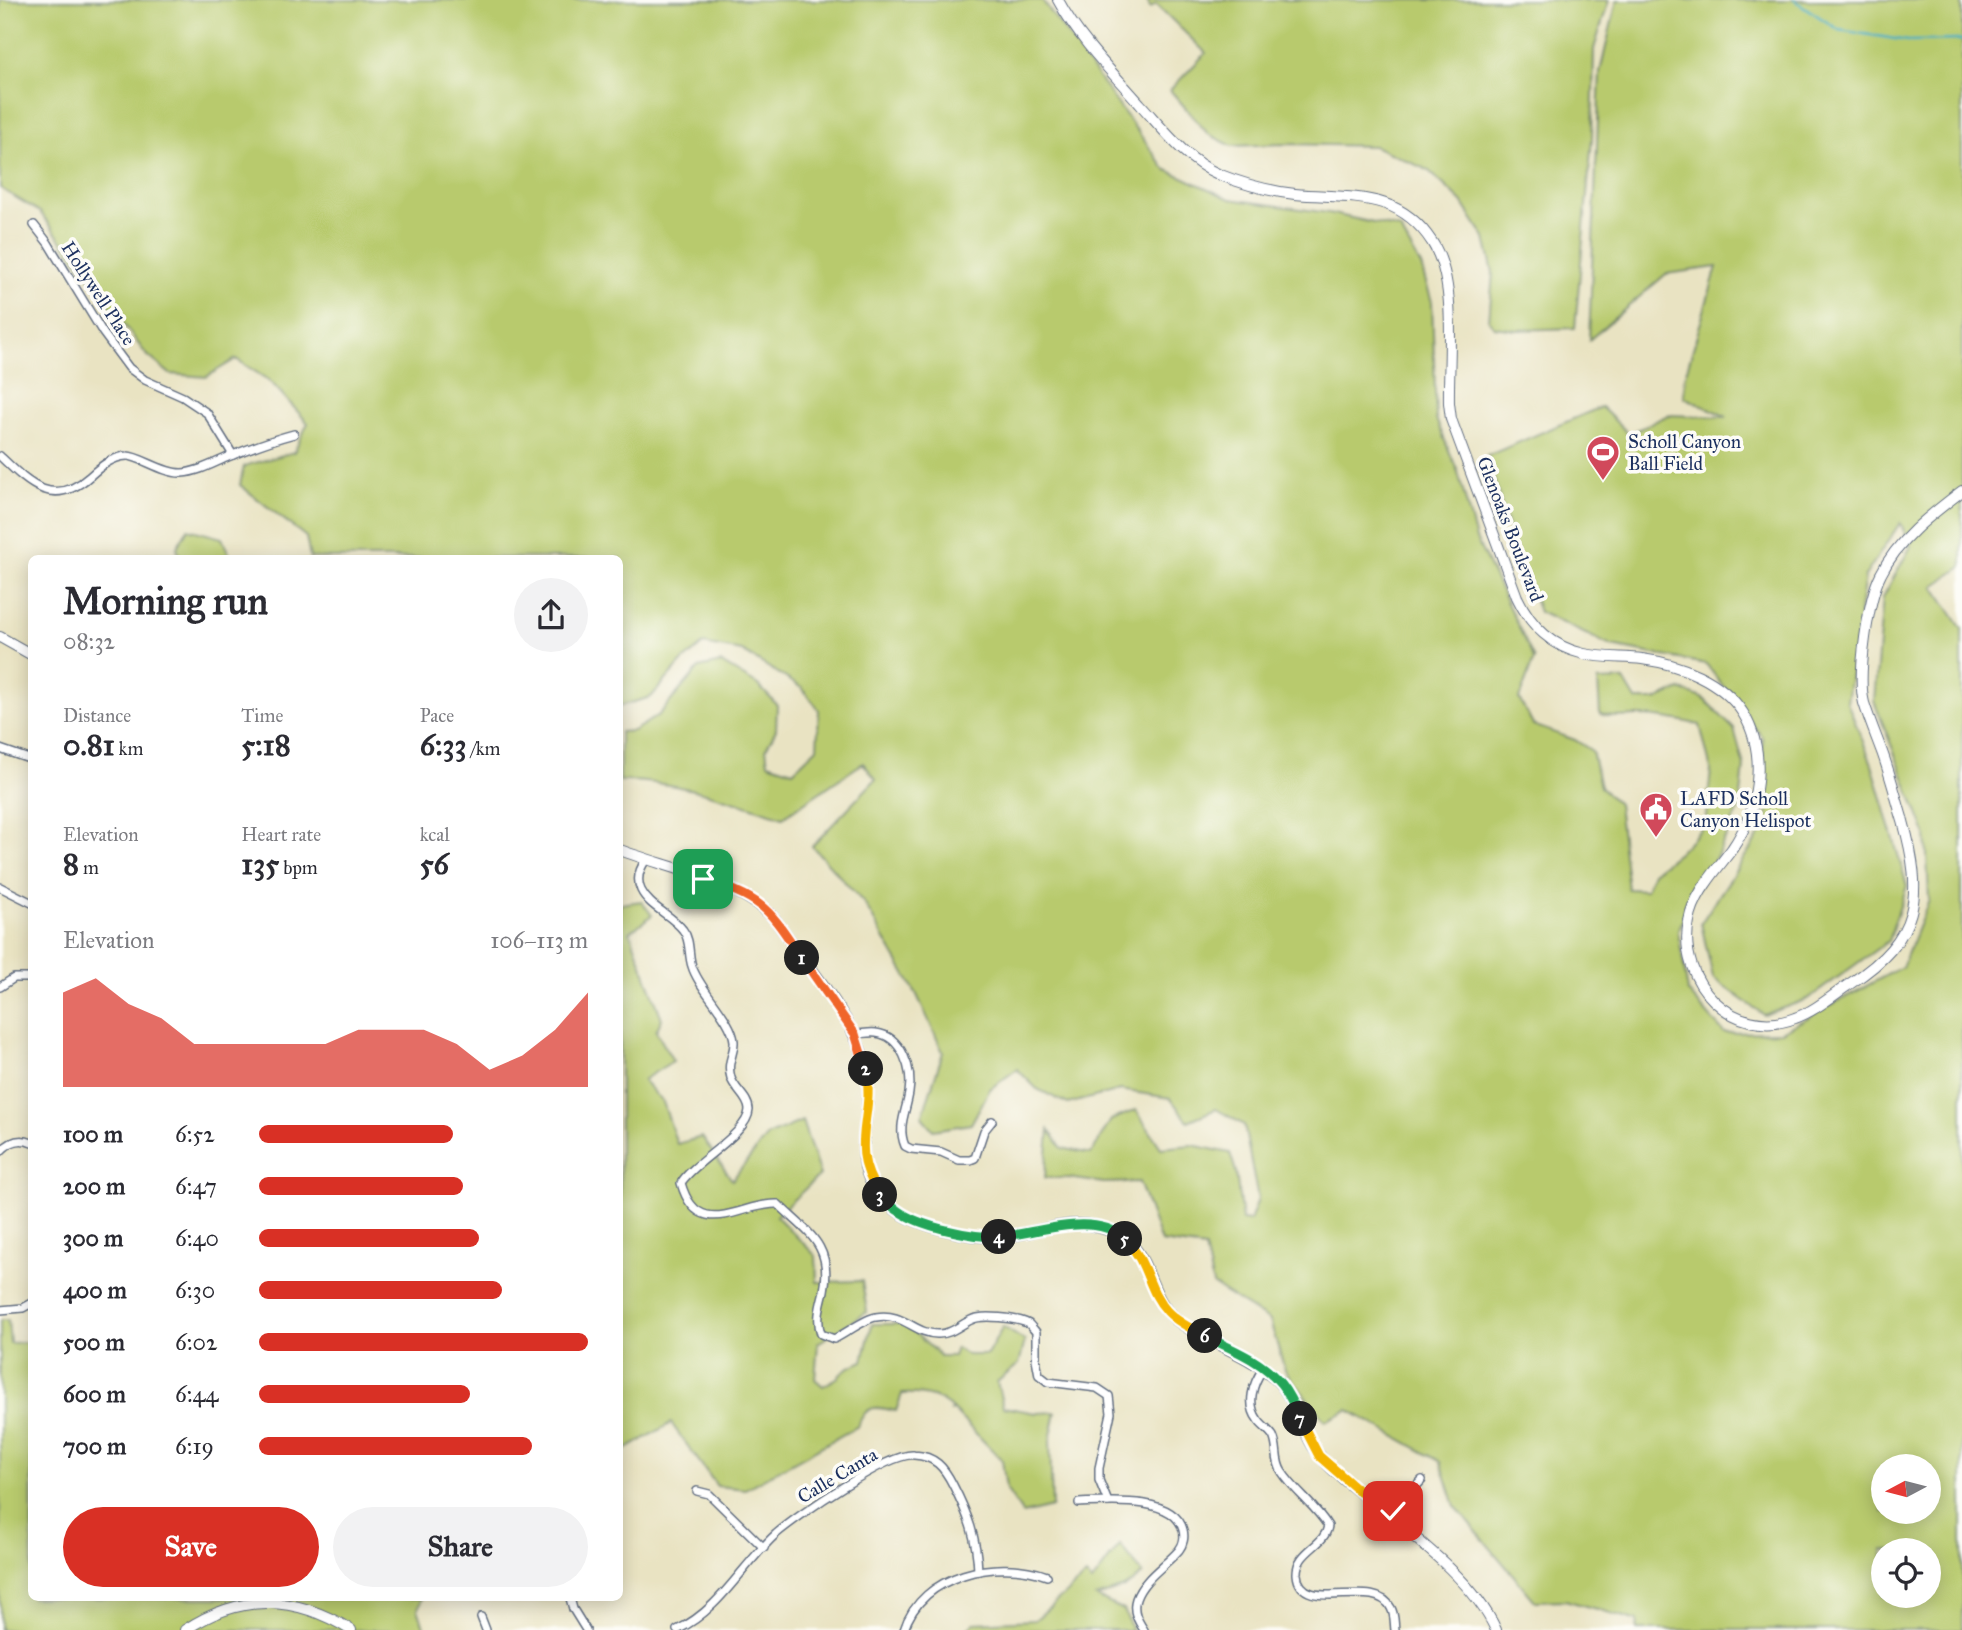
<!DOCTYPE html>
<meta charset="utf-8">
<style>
body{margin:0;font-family:"IM FELL Great Primer",serif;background:#f2f2f3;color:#2b2b33;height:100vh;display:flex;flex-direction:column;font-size:26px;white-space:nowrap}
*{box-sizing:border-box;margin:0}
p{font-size:23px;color:#7c7c81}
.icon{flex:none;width:38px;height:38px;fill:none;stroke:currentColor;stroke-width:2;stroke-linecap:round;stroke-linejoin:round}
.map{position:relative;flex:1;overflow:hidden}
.panel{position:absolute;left:28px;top:555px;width:595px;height:1046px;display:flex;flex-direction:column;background:#fff;border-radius:10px;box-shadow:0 4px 18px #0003}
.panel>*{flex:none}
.needle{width:46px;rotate:263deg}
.fabs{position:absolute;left:1871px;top:1454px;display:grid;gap:14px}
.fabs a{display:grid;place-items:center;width:70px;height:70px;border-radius:50%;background:#fff;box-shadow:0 4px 18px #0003;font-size:35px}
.pin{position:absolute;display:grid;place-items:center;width:60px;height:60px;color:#fff;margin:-30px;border-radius:14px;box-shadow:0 4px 10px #0006}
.km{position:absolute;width:35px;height:35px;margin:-18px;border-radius:50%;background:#222;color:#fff;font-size:19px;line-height:35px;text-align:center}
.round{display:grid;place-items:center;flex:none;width:74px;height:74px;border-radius:37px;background:#f2f2f3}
.head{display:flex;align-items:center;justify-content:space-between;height:119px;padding:0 35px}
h1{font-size:38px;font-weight:800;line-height:52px}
.metrics{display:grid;grid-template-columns:repeat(3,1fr);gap:10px;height:119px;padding:7px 35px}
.metrics div{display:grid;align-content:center}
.metrics b{font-size:30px;font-weight:800}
.metrics small{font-size:19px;font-weight:400}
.metrics p{font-size:19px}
.chart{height:196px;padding:14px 35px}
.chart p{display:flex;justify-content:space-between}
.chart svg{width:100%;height:126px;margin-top:7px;fill:#d93025;opacity:.7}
.cta{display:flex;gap:14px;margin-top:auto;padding:14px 35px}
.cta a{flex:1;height:80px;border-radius:42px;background:#d93025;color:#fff;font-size:28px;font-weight:800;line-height:80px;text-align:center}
.cta a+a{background:#f2f2f3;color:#2b2b33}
ul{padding:0 35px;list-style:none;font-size:23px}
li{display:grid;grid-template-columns:112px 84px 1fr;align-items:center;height:52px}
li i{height:18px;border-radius:9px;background:#d93025}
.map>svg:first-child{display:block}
</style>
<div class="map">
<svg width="1962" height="1630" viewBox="0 0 1962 1630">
<rect width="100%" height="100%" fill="#fdfcf7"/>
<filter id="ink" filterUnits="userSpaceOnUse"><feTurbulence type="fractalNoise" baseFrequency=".0143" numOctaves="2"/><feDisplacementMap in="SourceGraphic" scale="14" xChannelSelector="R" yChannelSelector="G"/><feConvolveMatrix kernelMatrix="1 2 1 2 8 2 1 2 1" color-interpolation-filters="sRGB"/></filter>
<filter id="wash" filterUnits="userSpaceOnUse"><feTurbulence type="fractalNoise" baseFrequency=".00686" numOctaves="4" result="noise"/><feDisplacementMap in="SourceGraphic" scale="28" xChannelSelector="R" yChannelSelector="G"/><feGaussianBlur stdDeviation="1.57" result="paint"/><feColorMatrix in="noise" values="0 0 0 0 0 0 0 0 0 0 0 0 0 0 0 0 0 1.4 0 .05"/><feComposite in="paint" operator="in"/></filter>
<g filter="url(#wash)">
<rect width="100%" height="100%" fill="#e9e3c2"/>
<!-- green -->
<g fill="#b8ca6d" stroke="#6a7c66" stroke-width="2" fill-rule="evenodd">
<path d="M0,0H1042L1165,169L1230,199L1329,213L1400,229L1421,266L1432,302L1436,419L1458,472L1476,539L1534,659L1519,699L1533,725L1575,740L1592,751L1600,787L1618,804L1628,889L1646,890L1653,872L1678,853L1705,825L1711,770L1700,725C1680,720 1659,716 1638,716C1623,716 1614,719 1600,714L1598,681L1624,680L1636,700H1657L1680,689L1704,699L1734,729L1744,766L1740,806L1719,852L1696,891L1678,931L1688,992L1724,1033L1781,1032L1902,967L1929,900L1926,834L1874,701L1883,597L1911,546L1900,523L1865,576L1847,702L1872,764L1907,886L1888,941L1808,999L1764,1015L1713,978L1701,923L1768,822L1762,737L1706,664L1611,646L1539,612L1509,530L1487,456L1601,407L1629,434L1668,415L1727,417L1684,397L1685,376L1717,267L1666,274L1589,340L1600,72L1617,0H1962V567L1934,586L1962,629V1630H1637L1638,1621L1565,1600L1535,1601L1455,1506L1441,1462L1348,1410L1325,1421L1285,1370L1270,1321L1213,1285L1205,1248L1161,1242L1139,1182L1104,1183L1067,1178H1045L1049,1130L1062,1148L1091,1154L1111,1120L1136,1110L1161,1148L1192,1145L1230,1153L1236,1172L1242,1220L1250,1221L1258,1199L1244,1125L1216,1109L1188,1121L1170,1098L1120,1090L1068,1104L1037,1089L1017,1069L990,1089L971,1124L933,1130L922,1117L943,1052L917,995L864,903L812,846L876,779L863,763L783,817C730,800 676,780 620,781V732L633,731L659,715L699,668L721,663L758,685L777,705L776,730L766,748L768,763L793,771L817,748L819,710L802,688L742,651L703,644L682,662L651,697L620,706V558H310L306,537L240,485L244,466L294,452L308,423L271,382L236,359L206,377L170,374L146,354L40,212L0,188ZM1883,1466H1928V1512H1883ZM1883,1550H1928V1596H1883Z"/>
<path d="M1147,0H1609L1594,49L1592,139L1575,328L1517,330L1494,327L1489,321L1493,272L1485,238L1462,202L1428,170L1374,146L1284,144L1232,146L1208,134L1170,90L1206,53L1156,4L1150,8Z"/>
<path d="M188,529L222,538L231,558H179L177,547Z"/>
<path d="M641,901L652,915L630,932L662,1019L656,1031L673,1061L643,1080L663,1102L677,1144L702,1137L732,1180L767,1136L802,1121L820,1175L776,1216L816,1256L817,1282L862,1281L867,1312L818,1343L815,1379L823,1386L837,1378L847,1368L863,1361L872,1324H905L940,1356H953L956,1348L967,1355H987L1003,1327L1025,1341L1019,1364L997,1382L1003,1407L1036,1413L1056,1412L1050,1440L1052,1507L1023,1514L1006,1489L1002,1460L953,1410L950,1411L952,1409C939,1396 919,1393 902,1394L896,1411C875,1406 866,1404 858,1426L745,1489L717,1486L671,1423L620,1453V904Z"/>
<path d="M0,1320H8L10,1343L31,1342L32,1598H422L418,1609L425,1630H0Z"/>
<path d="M1120,1545L1143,1574L1124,1588L1096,1597L1124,1610L1132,1630H967L974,1623L1035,1620L1086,1576L1092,1582Z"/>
</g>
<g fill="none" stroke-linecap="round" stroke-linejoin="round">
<!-- stream -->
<path stroke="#43aec1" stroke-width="2.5" d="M1794,0L1839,30L1908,41L1962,40"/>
</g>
</g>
<g filter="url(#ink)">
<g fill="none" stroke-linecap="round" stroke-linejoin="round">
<defs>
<g id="street">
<path d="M34,225L48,243L103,333L129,368L145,380L183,397L207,413L233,455"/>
<path d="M0,456C29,484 53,509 90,476C101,466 112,457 127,456C138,455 164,474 182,473C198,472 214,463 228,457C250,448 271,440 294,434"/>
<path d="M0,749L32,760"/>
<path d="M646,860C640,868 636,879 641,890C649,907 672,915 683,930C691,940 688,955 692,966C698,988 732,1019 734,1041C735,1054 726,1061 731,1078C734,1089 749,1098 749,1110C748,1134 693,1162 681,1183C698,1243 742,1202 778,1204C808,1233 833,1245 824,1291C820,1307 816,1319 821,1334L834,1339C845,1334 866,1318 876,1317C903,1312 915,1334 937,1334C950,1335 960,1325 971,1320C981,1314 1018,1318 1029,1324C1030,1325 1035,1331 1036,1332V1359L1039,1375L1048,1382L1097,1388L1109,1396L1111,1413L1099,1468V1480L1108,1502"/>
<path d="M0,887L32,903"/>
<path d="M0,987L14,978H32"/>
<path d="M855,1034C861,1034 870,1032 876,1033C902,1036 913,1070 909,1093C906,1112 897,1127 905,1146L911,1149L941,1152L959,1160H970L975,1158L984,1131L992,1121"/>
<path d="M0,1152C9,1142 19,1137 32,1143"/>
<path d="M0,1310L23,1308L32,1303"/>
<path d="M1263,1369C1253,1383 1246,1404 1258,1420C1262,1426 1269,1430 1273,1436C1279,1448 1274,1460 1282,1472C1295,1492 1316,1506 1328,1526C1325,1546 1296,1551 1297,1574C1300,1617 1375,1575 1391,1608C1395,1615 1394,1623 1395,1630"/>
<path d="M697,1491L709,1494L764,1548"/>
<path d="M1079,1503C1106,1502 1174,1495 1183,1530C1185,1537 1183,1545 1179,1550C1165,1566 1143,1579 1136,1599C1132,1611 1138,1621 1144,1630"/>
<path d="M1388,1516L1422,1480"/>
<path d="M570,1598L573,1609L586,1630"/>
<path d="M481,1617L486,1630"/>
<path d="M677,1630C720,1610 742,1565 776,1534C797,1516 889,1452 914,1455C935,1456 944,1467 953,1485C968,1514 977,1539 978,1571"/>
<path d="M904,1630C922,1573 997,1558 1047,1576"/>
</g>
<g id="secondary">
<path d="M1058,0C1079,39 1111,71 1140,104C1163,129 1186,160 1218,174C1243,184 1268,191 1295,194C1349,199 1398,189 1432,242C1458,282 1448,356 1449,403L1451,419L1517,597C1530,625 1552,647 1584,654C1602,658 1623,657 1642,659C1679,664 1722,680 1743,713C1768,754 1759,810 1732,849C1716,871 1694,893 1689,921C1676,981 1734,1042 1795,1018C1815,1011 1833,995 1851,983C1920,938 1924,896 1903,821C1896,798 1890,774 1882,752C1876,736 1869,719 1864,703C1857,676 1868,599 1881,574C1898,539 1932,514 1962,491"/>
<path d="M0,637L32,655"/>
<path d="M620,850C671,869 734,879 774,918C803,960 850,1012 864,1060C881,1116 835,1166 897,1211C919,1227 973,1239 1000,1237C1026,1236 1052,1224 1077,1224C1090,1223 1104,1229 1116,1233C1150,1247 1148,1296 1175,1319C1204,1342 1242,1351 1272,1376C1297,1396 1300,1433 1321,1457C1333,1472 1348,1483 1363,1495C1406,1531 1473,1578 1496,1630"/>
<path d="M185,1630C241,1593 295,1595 351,1630"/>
</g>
</defs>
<!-- street casing -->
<use href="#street" stroke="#636e81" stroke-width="10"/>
<!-- secondary casing -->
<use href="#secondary" stroke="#636e81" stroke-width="12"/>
<!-- street -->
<use href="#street" stroke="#fff" stroke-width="7"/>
<!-- secondary -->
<use href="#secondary" stroke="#fff" stroke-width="10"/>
</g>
</g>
<g fill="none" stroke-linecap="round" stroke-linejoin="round" filter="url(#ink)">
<defs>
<path id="split-1" d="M703,879C722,886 744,892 760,905C777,918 789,940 802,958"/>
<path id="split-2" d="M802,958L855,1034L866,1069"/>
<path id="split-3" d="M866,1069C876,1118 846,1145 880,1195"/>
<path id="split-4" d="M880,1195C885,1200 891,1206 897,1210C920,1227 971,1237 999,1237"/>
<path id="split-5" d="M999,1237C1035,1234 1094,1210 1125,1239"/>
<path id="split-6" d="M1125,1239C1149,1263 1147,1290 1167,1311C1177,1322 1192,1329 1205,1336"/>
<path id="split-7" d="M1205,1336C1230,1348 1263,1361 1281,1384C1289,1394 1295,1407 1300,1419"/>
<path id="split-8" d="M1300,1419L1319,1456L1388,1516L1393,1511"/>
</defs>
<!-- split-1 casing -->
<use href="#split-1" stroke="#fff" stroke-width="14"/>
<!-- split-2 casing -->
<use href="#split-2" stroke="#fff" stroke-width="14"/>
<!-- split-3 casing -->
<use href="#split-3" stroke="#fff" stroke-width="14"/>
<!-- split-4 casing -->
<use href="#split-4" stroke="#fff" stroke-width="14"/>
<!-- split-5 casing -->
<use href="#split-5" stroke="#fff" stroke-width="14"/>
<!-- split-6 casing -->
<use href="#split-6" stroke="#fff" stroke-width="14"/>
<!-- split-7 casing -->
<use href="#split-7" stroke="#fff" stroke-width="14"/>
<!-- split-8 casing -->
<use href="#split-8" stroke="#fff" stroke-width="14"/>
<!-- split-1 -->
<use href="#split-1" stroke="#f0652b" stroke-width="9"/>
<!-- split-2 -->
<use href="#split-2" stroke="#f0652b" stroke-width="9"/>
<!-- split-3 -->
<use href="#split-3" stroke="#f5b400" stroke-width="9"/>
<!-- split-4 -->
<use href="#split-4" stroke="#22a559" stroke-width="9"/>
<!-- split-5 -->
<use href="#split-5" stroke="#22a559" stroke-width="9"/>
<!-- split-6 -->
<use href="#split-6" stroke="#f5b400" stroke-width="9"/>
<!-- split-7 -->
<use href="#split-7" stroke="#22a559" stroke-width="9"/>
<!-- split-8 -->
<use href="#split-8" stroke="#f5b400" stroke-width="9"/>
</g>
<!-- icons -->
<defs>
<symbol id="stadium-pin" viewBox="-11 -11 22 30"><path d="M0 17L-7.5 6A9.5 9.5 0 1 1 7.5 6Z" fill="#d1495b" stroke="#fdfcf7"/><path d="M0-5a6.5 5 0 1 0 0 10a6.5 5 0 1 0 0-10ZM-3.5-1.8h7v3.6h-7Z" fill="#fff"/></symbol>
<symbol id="civic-pin" viewBox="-11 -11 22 30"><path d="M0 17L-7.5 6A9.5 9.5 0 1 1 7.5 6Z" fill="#d1495b" stroke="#fdfcf7"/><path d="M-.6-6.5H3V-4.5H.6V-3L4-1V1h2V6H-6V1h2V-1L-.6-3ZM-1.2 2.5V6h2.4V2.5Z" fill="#fff"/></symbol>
</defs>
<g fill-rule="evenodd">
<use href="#stadium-pin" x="1584" y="433" width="38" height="52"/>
<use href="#civic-pin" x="1637" y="790" width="38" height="52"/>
</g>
<g text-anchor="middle" stroke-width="7" stroke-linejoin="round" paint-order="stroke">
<!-- street labels -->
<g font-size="19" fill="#1b2f5e" stroke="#fdfcf7">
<text transform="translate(99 293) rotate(57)" y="7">Hollywell Place</text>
<text transform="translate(1511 529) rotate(69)" y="7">Glenoaks Boulevard</text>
<text transform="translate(837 1475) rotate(-31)" y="7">Calle Canta</text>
</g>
<!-- poi labels -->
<g font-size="19" fill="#1b2f5e" stroke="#fdfcf7" text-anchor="start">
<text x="1628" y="448">Scholl Canyon<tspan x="1628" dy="22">Ball Field</tspan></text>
<text x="1680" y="805">LAFD Scholl<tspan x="1680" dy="22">Canyon Helispot</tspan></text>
</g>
</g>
</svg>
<div class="fabs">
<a><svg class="needle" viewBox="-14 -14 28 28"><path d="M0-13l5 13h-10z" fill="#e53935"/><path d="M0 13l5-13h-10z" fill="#7c7c81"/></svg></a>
<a><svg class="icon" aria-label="locate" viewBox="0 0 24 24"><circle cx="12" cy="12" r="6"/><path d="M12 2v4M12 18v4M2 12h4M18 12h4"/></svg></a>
</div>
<div class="pin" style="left:703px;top:879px;background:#1e9e55"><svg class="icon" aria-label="arrive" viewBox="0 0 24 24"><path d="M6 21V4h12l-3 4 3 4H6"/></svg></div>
<div class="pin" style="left:1393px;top:1511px;background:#d93025"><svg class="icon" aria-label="check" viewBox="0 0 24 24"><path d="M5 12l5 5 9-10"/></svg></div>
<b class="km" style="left:802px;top:958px">1</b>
<b class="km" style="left:866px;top:1069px">2</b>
<b class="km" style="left:880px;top:1195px">3</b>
<b class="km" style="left:999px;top:1237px">4</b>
<b class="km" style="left:1125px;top:1239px">5</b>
<b class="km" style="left:1205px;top:1336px">6</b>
<b class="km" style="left:1300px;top:1419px">7</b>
<section class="panel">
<div class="head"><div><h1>Morning run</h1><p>08:32</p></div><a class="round"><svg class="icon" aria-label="share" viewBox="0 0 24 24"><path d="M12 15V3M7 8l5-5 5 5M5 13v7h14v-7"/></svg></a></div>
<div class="metrics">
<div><p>Distance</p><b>0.81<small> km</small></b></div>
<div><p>Time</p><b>5:18</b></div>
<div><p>Pace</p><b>6:33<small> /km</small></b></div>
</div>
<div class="metrics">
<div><p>Elevation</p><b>8<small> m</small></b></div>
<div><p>Heart rate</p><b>135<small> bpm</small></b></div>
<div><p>kcal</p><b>56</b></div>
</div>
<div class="chart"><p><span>Elevation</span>106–113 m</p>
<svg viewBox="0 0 160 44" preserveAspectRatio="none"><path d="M0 44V11L10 6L20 15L30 20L40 29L50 29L60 29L70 29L80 29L90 24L100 24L110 24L120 29L130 38L140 33L150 24L160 11V44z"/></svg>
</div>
<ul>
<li><b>100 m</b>6:52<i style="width:59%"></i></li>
<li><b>200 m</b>6:47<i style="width:62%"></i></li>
<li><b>300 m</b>6:40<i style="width:67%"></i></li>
<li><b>400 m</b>6:30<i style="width:74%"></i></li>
<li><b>500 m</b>6:02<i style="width:100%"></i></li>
<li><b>600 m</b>6:44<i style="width:64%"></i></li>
<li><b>700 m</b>6:19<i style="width:83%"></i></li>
</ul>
<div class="cta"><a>Save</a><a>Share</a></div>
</section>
</div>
